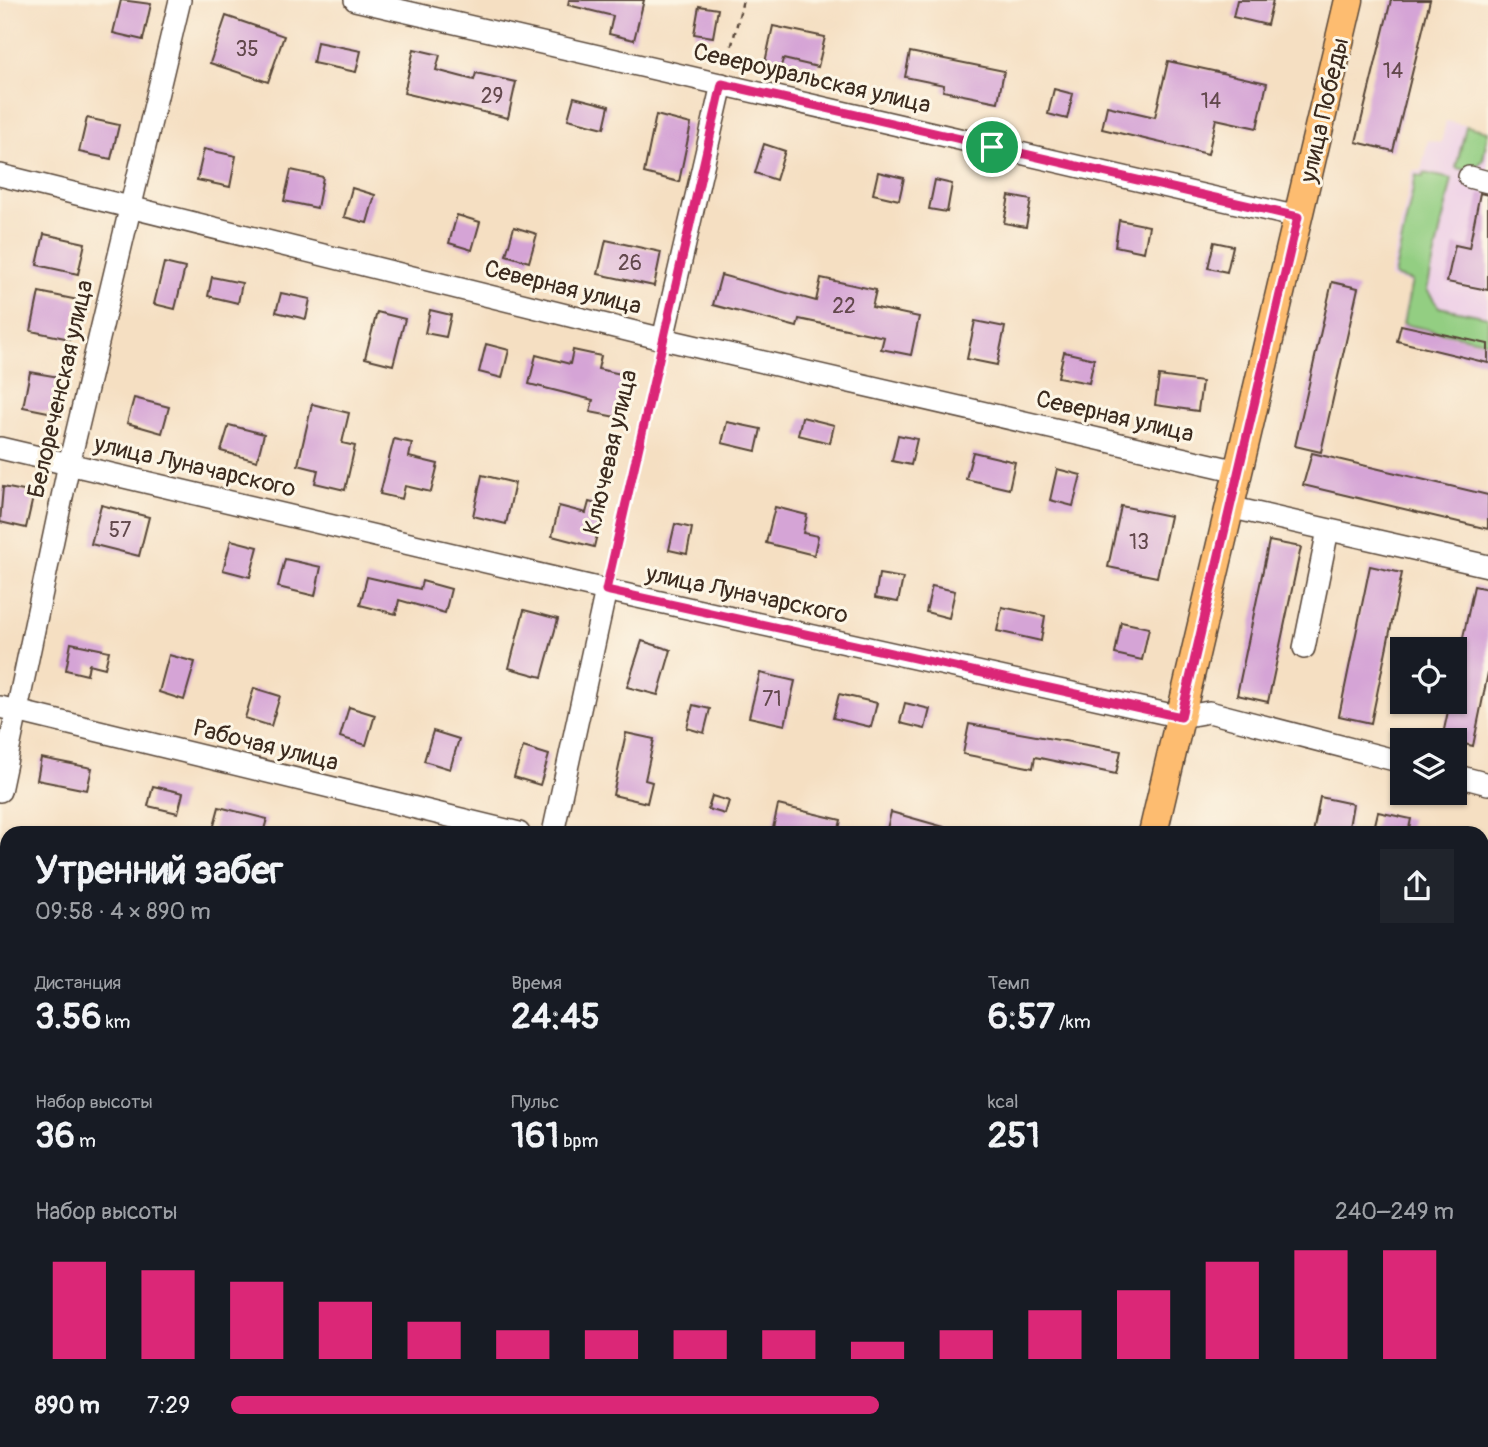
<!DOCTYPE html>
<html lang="ru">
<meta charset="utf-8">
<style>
body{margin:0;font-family:Pangolin,sans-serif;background:#20242c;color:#f1f3f6;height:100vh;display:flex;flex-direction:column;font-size:26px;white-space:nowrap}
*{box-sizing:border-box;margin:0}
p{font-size:23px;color:#9ea1a6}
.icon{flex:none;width:38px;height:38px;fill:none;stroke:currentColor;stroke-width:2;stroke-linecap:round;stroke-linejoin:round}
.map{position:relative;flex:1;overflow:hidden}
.sheet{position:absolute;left:0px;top:826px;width:1489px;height:621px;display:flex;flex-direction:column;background:#171b24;border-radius:21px 21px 0 0;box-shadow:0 2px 5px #0004}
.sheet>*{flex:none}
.controls{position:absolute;left:1390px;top:637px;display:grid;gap:14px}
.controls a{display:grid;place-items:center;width:77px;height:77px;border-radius:0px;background:#171b24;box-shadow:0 2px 5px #0004;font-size:35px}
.pin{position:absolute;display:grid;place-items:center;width:60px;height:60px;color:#fff;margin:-30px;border:4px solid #fff;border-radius:50%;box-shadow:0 2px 7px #0007}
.round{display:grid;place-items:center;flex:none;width:74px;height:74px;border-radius:0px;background:#20242c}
.headline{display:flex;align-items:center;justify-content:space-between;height:119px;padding:0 35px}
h1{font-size:38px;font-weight:800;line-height:52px}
.stats{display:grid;grid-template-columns:repeat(3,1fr);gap:10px;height:119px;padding:7px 35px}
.stats div{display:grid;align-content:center}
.stats b{font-size:35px;font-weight:800}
.stats small{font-size:19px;font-weight:400}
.stats p{font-size:19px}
.chart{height:196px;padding:14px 35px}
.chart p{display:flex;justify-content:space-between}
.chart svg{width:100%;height:126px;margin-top:7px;stroke:#db2777;stroke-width:6}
ul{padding:0 35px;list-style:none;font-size:23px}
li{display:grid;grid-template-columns:112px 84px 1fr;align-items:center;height:52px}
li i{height:18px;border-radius:9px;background:#db2777}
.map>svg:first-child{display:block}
</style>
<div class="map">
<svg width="1488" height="1447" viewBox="0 0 1488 1447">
<rect width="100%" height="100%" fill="#fcf5e5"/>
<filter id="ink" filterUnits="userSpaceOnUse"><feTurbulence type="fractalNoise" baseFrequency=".0143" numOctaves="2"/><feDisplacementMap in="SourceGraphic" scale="14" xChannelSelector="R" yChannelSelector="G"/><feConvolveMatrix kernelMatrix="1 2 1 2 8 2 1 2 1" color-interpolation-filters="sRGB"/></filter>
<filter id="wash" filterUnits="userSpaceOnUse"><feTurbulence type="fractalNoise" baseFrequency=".00686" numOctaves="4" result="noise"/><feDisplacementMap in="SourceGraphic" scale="28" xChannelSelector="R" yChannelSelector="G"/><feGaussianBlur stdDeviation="1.57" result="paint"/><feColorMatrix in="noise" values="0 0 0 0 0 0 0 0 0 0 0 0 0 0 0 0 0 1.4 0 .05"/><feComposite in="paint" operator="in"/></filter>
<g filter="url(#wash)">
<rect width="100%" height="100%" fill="#f5dfc2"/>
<!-- built -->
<path fill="#eed0e7" d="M1446,121L1488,130V344L1401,325L1410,283L1389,278L1413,170L1421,171L1428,140L1441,143Z"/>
<!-- green -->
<g fill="#93ce82" stroke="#677c50" stroke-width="2">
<path d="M1466,126L1488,131L1483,160L1473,171L1456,168Z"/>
<path d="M1424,173L1452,179L1427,290L1439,307L1488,317V342L1403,324L1412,281L1394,276L1416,175L1423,177Z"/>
</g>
<g id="blocks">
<!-- building -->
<g fill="#d5a4d6">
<path d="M121,0L151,4L143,40L113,33Z"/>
<path d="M569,0H644L634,40L609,34L613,16L568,5Z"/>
<path d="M1237,0H1273L1267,25L1233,17Z"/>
<path d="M1391,0H1430L1393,151L1356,142Z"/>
<path d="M699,6L718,9L713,37L694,34Z"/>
<path d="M226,16L284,36L268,82L210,63Z"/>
<path d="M773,26L825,37L818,67L783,59L780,70L764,67Z"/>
<path d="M317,42L361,51L356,72L313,63Z"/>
<path d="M414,49L440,55L436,70L474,80L476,73L516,82L508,118L404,93Z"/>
<path d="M910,52L1004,71L998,102L943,91L944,85L905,77Z"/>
<path d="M1168,61L1267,83L1257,128L1216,119L1208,154L1102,129L1107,106L1155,117Z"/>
<path d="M1054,89L1073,94L1067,119L1048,114Z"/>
<path d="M574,97L609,106L604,128L568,119Z"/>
<path d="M656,115L691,124L679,182L644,173Z"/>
<path d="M87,118L119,125L111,159L79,152Z"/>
<path d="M764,144L785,151L776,180L755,173Z"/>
<path d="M204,149L236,156L230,187L197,180Z"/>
<path d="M291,170L323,177L317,208L284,201Z"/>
<path d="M878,172L904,178L899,200L873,194Z"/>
<path d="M935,180L952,184L947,212L929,209Z"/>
<path d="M352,188L375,195L367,223L344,217Z"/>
<path d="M1480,193L1488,195V290L1447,282L1455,245L1469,248Z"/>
<path d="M1009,196L1031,200L1026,227L1004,223Z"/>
<path d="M457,215L480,222L472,250L449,243Z"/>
<path d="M1119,220L1149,226L1144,252L1115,246Z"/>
<path d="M514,227L537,234L529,262L506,255Z"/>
<path d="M44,234L85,243L78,274L37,265Z"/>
<path d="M606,240L661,252L654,286L598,274Z"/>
<path d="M1214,242L1233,246L1227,272L1208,268Z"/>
<path d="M164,263L185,268L175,309L154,304Z"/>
<path d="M721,275L816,301L821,278L876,290L872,307L919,317L911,355L881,349L884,337L799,319L797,327L713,305Z"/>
<path d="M212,277L242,283L238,303L208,296Z"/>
<path d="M1332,282L1358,288L1321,452L1295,446Z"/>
<path d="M39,292L78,300L70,339L31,331Z"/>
<path d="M281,293L310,299L306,319L276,312Z"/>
<path d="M430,310L451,315L446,337L425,333Z"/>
<path d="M377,312L405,319L393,365L365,358Z"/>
<path d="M975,321L1005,327L997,365L967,359Z"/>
<path d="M1401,325L1488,344V363L1397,341Z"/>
<path d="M486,344L509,350L502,378L479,372Z"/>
<path d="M573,350L601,356L598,369L630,376L621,418L590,412L593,400L529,384L536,355L570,364Z"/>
<path d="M1064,352L1094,359L1089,383L1058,377Z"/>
<path d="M30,372L59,377L53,413L23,407Z"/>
<path d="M1159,376L1202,382L1198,411L1155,405Z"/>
<path d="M134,398L169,407L162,433L127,423Z"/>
<path d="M312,404L349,413L342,443L355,446L345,490L315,483L318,470L298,465Z"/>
<path d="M802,417L834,425L830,443L798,435Z"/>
<path d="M727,422L761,429L756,451L722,443Z"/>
<path d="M229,425L264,434L257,461L221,451Z"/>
<path d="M898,435L917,439L911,465L892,461Z"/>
<path d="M394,439L412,443L409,457L438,464L431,492L405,486L402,499L380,494Z"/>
<path d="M973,452L1015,462L1009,489L966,479Z"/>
<path d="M1312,453L1488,495V529L1303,485Z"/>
<path d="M1057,469L1081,475L1073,506L1050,500Z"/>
<path d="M482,475L515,483L506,524L473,516Z"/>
<path d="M3,487L34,493L26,528L0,522Z"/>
<path d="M589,502L604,506L594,547L552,536L559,506L586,513Z"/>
<path d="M101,505L149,517L139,556L91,544Z"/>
<path d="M1121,506L1170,516L1157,577L1108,567Z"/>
<path d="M775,507L807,515L803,533L818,536L814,555L766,543Z"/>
<path d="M675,524L692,528L687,554L669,550Z"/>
<path d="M231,540L258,547L250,577L223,570Z"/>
<path d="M1269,541L1301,547L1268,702L1237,695Z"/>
<path d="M285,559L321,567L315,596L278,587Z"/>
<path d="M1370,566L1402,573L1371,723L1339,716Z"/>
<path d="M879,574L903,578L898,602L875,598Z"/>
<path d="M367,577L420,589L422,581L451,589L445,613L399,600L396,614L360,605Z"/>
<path d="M932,586L955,591L949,618L926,612Z"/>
<path d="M1474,586L1488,589V673L1473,746L1442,739L1450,702H1454V680Z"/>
<path d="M1002,607L1045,616L1041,641L997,631Z"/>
<path d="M524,610L558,619L542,677L509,668Z"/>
<path d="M1121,622L1149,628L1142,660L1115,654Z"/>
<path d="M642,641L671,650L658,695L627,687Z"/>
<path d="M71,643L109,651L105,668L89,664L87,675L66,670Z"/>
<path d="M169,655L195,662L184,700L159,692Z"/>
<path d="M760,673L795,681L785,725L749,717Z"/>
<path d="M254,688L280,696L271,726L245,718Z"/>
<path d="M839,694L877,703L871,727L833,718Z"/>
<path d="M905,703L930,709L925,729L900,723Z"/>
<path d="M693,705L710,709L704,733L687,728Z"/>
<path d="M349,707L375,715L366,745L340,737Z"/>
<path d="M969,724L1121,751L1116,774L1035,757L1033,768L963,754Z"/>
<path d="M433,731L459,739L450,769L424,761Z"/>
<path d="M626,733L654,739L645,780L652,782L647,803L613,795Z"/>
<path d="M523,747L549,755L540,785L514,777Z"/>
<path d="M41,758L92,768L87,790L37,780Z"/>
<path d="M153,786L183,793L178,813L148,806Z"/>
<path d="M712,796L729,801L725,814L708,809Z"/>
<path d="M1320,797L1353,804L1348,833H1313Z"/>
<path d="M778,805L841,820L838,833H772Z"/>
<path d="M219,807L267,819L263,833H212Z"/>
<path d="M891,812L951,829L950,833H886Z"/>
<path d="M1378,812L1411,819L1408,833H1373Z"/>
</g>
</g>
</g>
<g filter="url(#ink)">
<use href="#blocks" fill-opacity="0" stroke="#574537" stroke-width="2"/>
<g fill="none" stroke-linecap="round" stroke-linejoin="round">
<defs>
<g id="minor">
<path d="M355,0L1298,217"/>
<path d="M0,175L663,339L1238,471"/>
<path d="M1469,177L1488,182"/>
<path d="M663,339L722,84"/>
<path d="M0,448L606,590L1181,717L1209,712L1402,762"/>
<path d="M1229,507L1488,566"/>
<path d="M1304,648L1328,530"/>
<path d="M0,707L519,833"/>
<path d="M1454,775L1488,784"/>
<path d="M0,791L69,464L180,0"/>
<path d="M553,833L606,590"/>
<path d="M1482,1181L1488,1158"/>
<path d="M0,1268L7,1270"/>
<path d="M429,1447L430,1440"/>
<path d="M600,1447L601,1440"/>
<path d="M1105,1447L1107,1440"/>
</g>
<g id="major">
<path d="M1153,833L1349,0"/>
<path d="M0,976L7,978"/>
<path d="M1482,1327L1488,1328"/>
<path d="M1007,1447L1009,1440"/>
</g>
</defs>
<!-- minor casing -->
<use href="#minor" stroke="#574537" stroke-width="24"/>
<!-- major casing -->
<use href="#major" stroke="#574537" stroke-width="31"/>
<!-- path -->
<g stroke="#574537" stroke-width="2.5" stroke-dasharray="5 5" stroke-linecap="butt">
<path d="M727,65L743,0"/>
<path d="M610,573L659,358"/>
<path d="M960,1440L963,1447"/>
</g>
<!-- minor -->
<use href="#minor" stroke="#fff" stroke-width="21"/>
<!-- major -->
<use href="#major" stroke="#fdbc6f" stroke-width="28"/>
</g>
</g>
<g fill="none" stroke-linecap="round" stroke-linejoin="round" filter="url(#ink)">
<defs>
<path id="route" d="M722,84L1298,217L1181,717L606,590Z"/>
</defs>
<!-- route casing -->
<use href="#route" stroke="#fff" stroke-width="14"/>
<!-- route -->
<use href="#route" stroke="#db2777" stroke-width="9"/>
</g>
<g text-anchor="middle" stroke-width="6" stroke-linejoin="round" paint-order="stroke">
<!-- number labels -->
<g font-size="21" fill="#62484c">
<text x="247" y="56">35</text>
<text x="1393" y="78">14</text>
<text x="492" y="103">29</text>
<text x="1211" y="108">14</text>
<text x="630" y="270">26</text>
<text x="844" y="313">22</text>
<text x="120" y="537">57</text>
<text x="1139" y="549">13</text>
<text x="772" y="706">71</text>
</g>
<!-- street labels -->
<g font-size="24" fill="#3b2a1e" stroke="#fcf5e5">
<text transform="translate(812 78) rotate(13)" y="8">Североуральская улица</text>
<text transform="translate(1324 110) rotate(-77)" y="8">улица Победы</text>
<text transform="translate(563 287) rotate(14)" y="8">Северная улица</text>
<text transform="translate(60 389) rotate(-77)" y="8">Белореченская улица</text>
<text transform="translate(1115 416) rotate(13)" y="8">Северная улица</text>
<text transform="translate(610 452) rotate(-77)" y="8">Ключевая улица</text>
<text transform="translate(195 466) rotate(13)" y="8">улица Луначарского</text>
<text transform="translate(747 594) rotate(12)" y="8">улица Луначарского</text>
<text transform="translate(266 745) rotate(14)" y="8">Рабочая улица</text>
</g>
</g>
</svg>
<div class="controls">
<a><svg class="icon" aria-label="locate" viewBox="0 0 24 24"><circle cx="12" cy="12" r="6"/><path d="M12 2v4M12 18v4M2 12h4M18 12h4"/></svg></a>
<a><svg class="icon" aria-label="layers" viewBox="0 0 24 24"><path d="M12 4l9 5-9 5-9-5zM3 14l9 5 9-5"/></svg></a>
</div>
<div class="pin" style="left:992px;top:147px;background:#1e9e55"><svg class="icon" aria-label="arrive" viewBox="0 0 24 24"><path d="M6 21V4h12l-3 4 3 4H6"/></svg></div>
<section class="sheet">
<div class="headline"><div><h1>Утренний забег</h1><p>09:58 · 4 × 890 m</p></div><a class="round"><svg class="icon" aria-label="share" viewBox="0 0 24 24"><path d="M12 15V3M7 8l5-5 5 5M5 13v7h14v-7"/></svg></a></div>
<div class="stats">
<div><p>Дистанция</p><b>3.56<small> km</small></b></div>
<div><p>Время</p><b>24:45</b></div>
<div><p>Темп</p><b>6:57<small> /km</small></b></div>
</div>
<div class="stats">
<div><p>Набор высоты</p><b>36<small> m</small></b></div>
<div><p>Пульс</p><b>161<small> bpm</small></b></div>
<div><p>kcal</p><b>251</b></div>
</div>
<div class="chart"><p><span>Набор высоты</span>240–249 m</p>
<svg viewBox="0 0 160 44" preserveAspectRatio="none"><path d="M5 44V10M15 44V13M25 44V17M35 44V24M45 44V31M55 44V34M65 44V34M75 44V34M85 44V34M95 44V38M105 44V34M115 44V27M125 44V20M135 44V10M145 44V6M155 44V6"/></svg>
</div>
<ul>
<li><b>890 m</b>7:29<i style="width:53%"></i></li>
</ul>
</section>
</div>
